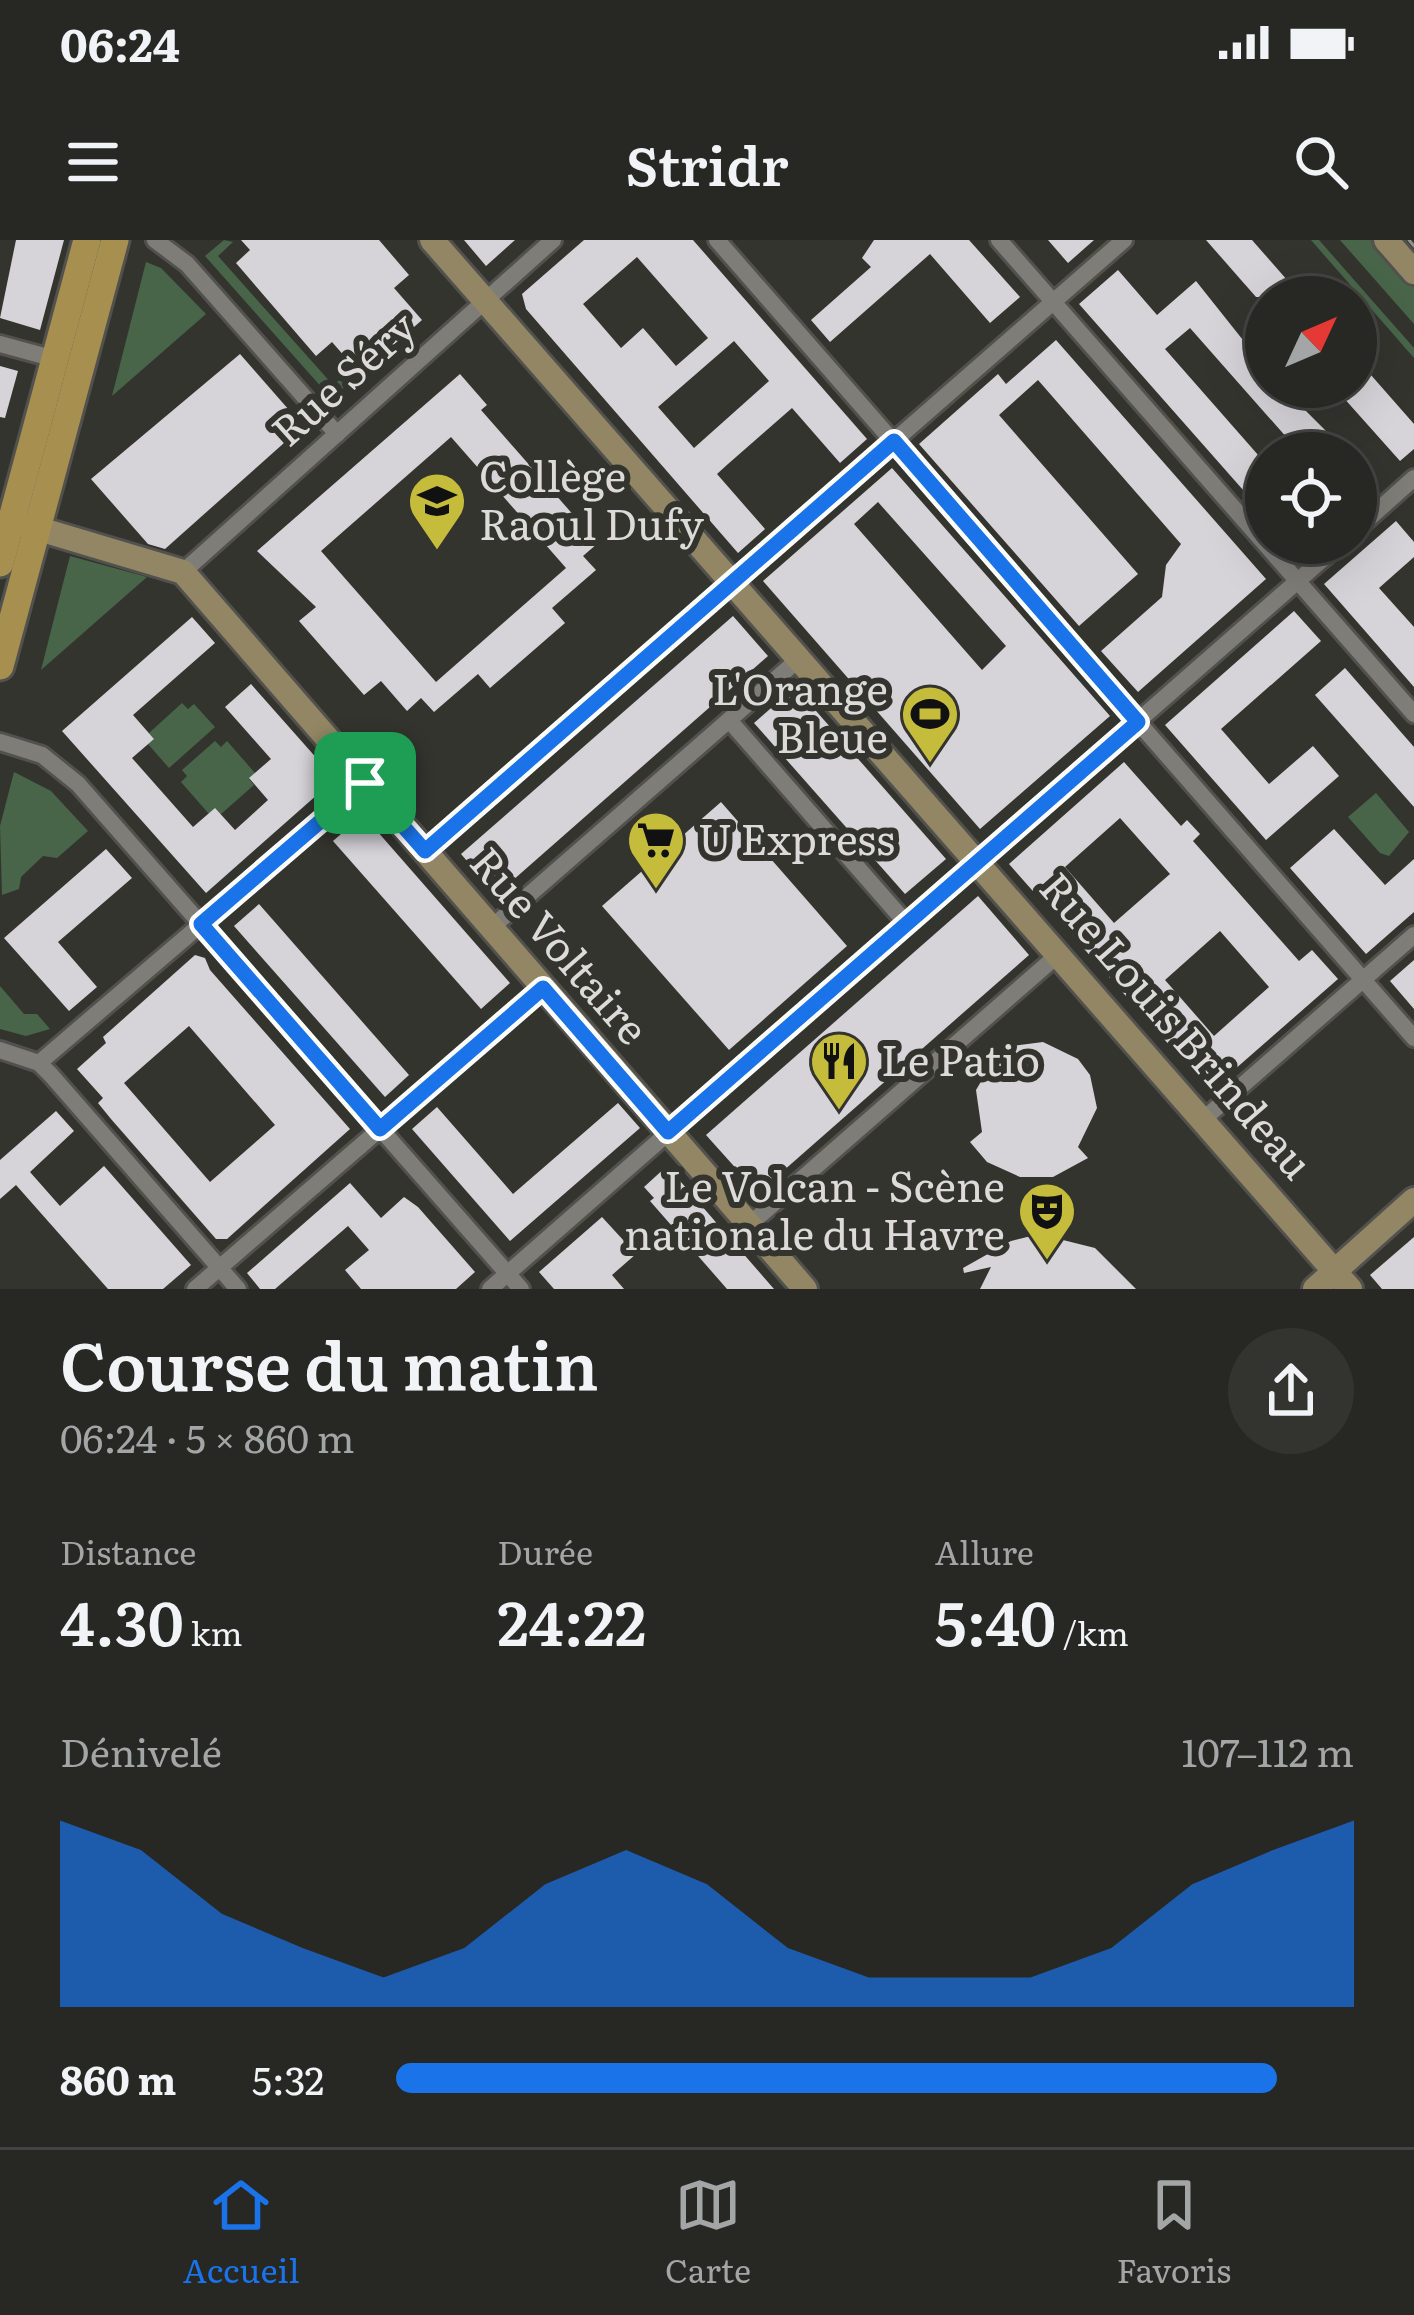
<!DOCTYPE html>
<html lang="fr">
<meta charset="utf-8">
<style>
body{margin:0;font-family:Literata,serif;background:#333330;color:#f1f3f6;height:100vh;display:flex;flex-direction:column;font-size:45px;white-space:nowrap}
*{box-sizing:border-box;margin:0}
p{font-size:39px;color:#a4a5a6}
.icon{flex:none;width:66px;height:66px;fill:none;stroke:currentColor;stroke-width:2;stroke-linecap:round;stroke-linejoin:round}
.map{position:relative;height:1049px;overflow:hidden}
.panel{display:flex;flex-direction:column;background:#272723;flex:1}
.panel>*{flex:none}
.needle{width:78px;rotate:46deg}
.controls{position:absolute;left:1245px;top:36px;display:grid;gap:24px}
.controls a{display:grid;place-items:center;width:132px;height:132px;border-radius:50%;background:#272723;box-shadow:0 12px 48px #0002,0 0 0 3px #434441;font-size:60px}
.pin{position:absolute;display:grid;place-items:center;width:102px;height:102px;color:#fff;margin:-51px;border-radius:24px;box-shadow:0 6px 18px #0006}
.round{display:grid;place-items:center;flex:none;width:126px;height:126px;border-radius:63px;background:#333330}
.head{display:flex;align-items:center;justify-content:space-between;height:204px;padding:0 60px}
h1{font-size:66px;font-weight:600;line-height:90px}
.figures{display:grid;grid-template-columns:repeat(3,1fr);gap:18px;height:204px;padding:12px 60px}
.figures div{display:grid;align-content:center}
.figures b{font-size:60px;font-weight:600}
.figures small{font-size:33px;font-weight:400}
.figures p{font-size:33px}
.chart{height:336px;padding:24px 60px}
.chart p{display:flex;justify-content:space-between}
.chart svg{width:100%;height:216px;margin-top:12px;fill:#1a73e8;opacity:.7}
ul{padding:0 60px;list-style:none;font-size:39px}
li{display:grid;grid-template-columns:192px 144px 1fr;align-items:center;height:90px}
li i{height:30px;border-radius:15px;background:#1a73e8}
.status{display:flex;justify-content:space-between;align-items:center;height:84px;padding:0 60px;background:#272723;direction:ltr}
.status svg{height:33px;fill:currentColor}
header{display:flex;justify-content:space-between;align-items:center;height:156px;padding:0 60px;background:#272723;font-size:54px;font-weight:600}
.tabs{display:flex;justify-content:space-around;align-items:center;height:168px;border-top:3px solid #434441;background:#272723;font-size:33px;color:#a4a5a6}
.tabs a{display:grid;justify-items:center;gap:6px}
.tabs .current{color:#1a73e8}
.map>svg:first-child{display:block}
</style>
<div class="status"><b>06:24</b><svg viewBox="0 0 49 12"><path d="M0 12V9h3v3zM5 12V6h3v6zM10 12V3h3v9zM15 12V0h3v12zM26 1h20v11H26zM47 4h2v5h-2z"/></svg></div>
<header><svg class="icon" aria-label="menu" viewBox="0 0 24 24"><path d="M4 6h16M4 12h16M4 18h16"/></svg>Stridr<svg class="icon" aria-label="search" viewBox="0 0 24 24"><circle cx="10" cy="10" r="6"/><path d="M15 15l6 6"/></svg></header>
<div class="map">
<svg width="1414" height="1049" viewBox="0 0 1414 1049">
<rect width="100%" height="100%" fill="#34342f"/>
<!-- green -->
<g fill="#48654a">
<path d="M224,0L233,2L218,16L333,145L347,134L352,140L332,159L205,16Z"/>
<path d="M1311,0H1319L1414,108V118Z"/>
<path d="M1340,0H1379L1414,40V84Z"/>
<path d="M146,22L161,28L206,74L112,156Z"/>
<path d="M70,316L147,337L41,430Z"/>
<path d="M182,463L188,469L194,464L215,487L169,528L148,504L154,499L149,493Z"/>
<path d="M215,501L221,507L227,501L255,533L249,539L254,545L221,574H209L181,542L187,536L182,530Z"/>
<path d="M14,532L51,551L88,591L57,618L43,616L21,637L19,649L2,655L0,586Z"/>
<path d="M1376,553L1409,592L1389,616L1380,613L1348,577Z"/>
<path d="M0,746L24,774H37L50,789L26,796L0,789Z"/>
</g>
<!-- building -->
<g fill="#d6d4d9" fill-rule="evenodd">
<path d="M16,0H64L40,90L0,78Z"/>
<path d="M241,0H379L409,35L394,48L422,80L360,134L332,102L316,116L236,23L250,10Z"/>
<path d="M464,0H515L486,26Z"/>
<path d="M584,0H693L867,199L840,223L792,168L728,224L717,234L765,289L738,313L526,69L522,54ZM637,17L708,98L676,126L643,88L621,108L583,64ZM734,101L769,141L694,208L658,167Z"/>
<path d="M874,0H969L1020,57L990,83L930,14L830,102L811,80L871,27L862,18Z"/>
<path d="M1048,0H1094L1068,23Z"/>
<path d="M1206,0H1252L1302,57H1256Z"/>
<path d="M1118,30L1157,75L1196,41L1266,129V147H1282L1334,199L1318,213H1271L1288,199L1190,88L1165,109L1266,224V276L1079,64Z"/>
<path d="M1056,100L1266,339L1138,452L1101,411L1162,357L1166,325L1181,304L1038,140L999,175L1138,334L1079,386L919,204L998,134L1006,144Z"/>
<path d="M240,114L303,186L165,309L148,304L91,239Z"/>
<path d="M1356,118L1414,184V209L1400,221L1334,147H1356Z"/>
<path d="M0,126L18,131L5,178L0,177Z"/>
<path d="M460,134L487,165L481,170L598,303L583,316L596,330L552,368L565,383L490,448L478,434L434,472L421,458L407,471L381,441L364,455L299,381L316,367L257,311ZM451,197L566,328L436,442L321,311Z"/>
<path d="M892,228L1110,476L980,589L763,341ZM878,262L1006,406L982,430L854,284Z"/>
<path d="M1396,281L1414,302V317L1379,348L1414,387V447L1324,344Z"/>
<path d="M1294,371L1321,401L1221,489L1269,544L1313,506L1339,536L1266,600L1165,485Z"/>
<path d="M733,376L768,416L496,655L461,614Z"/>
<path d="M192,377L215,403L133,475L154,499L132,518L193,587L215,568L235,590L268,560L249,538L271,519L225,467L251,444L335,539L206,653L62,491Z"/>
<path d="M1345,428L1414,507V567L1315,455Z"/>
<path d="M795,447L946,619L905,654L754,483Z"/>
<path d="M1124,522L1181,586L1187,580L1200,594L1193,601L1299,721L1312,710L1338,739L1210,851L1009,624ZM1120,578L1170,634L1114,683L1065,627ZM1220,691L1269,747L1214,796L1165,740Z"/>
<path d="M721,562L847,706L729,810L602,666Z"/>
<path d="M363,575L510,743L481,769L333,601Z"/>
<path d="M1334,589L1385,645L1414,619V672L1366,714L1290,628Z"/>
<path d="M106,609L132,638L58,702L97,747L69,771L4,698Z"/>
<path d="M978,656L1029,715L758,953L706,895Z"/>
<path d="M259,664L409,835L385,857L234,686Z"/>
<path d="M195,715L205,718L210,730L350,889L227,999H216L111,879L98,863L103,858L77,829L106,803L103,797ZM189,786L275,885L210,942L124,843Z"/>
<path d="M1414,720V769L1390,741Z"/>
<path d="M1043,802L1078,819L1090,835L1097,868L1078,907L1088,918L1053,937H1020L987,922L970,902L982,892L976,850L995,818L1013,806Z"/>
<path d="M618,863L640,888L510,1001L412,889L437,867L513,954Z"/>
<path d="M56,871L74,891L30,932L60,966L104,926L191,1025L163,1049H108L16,945L0,959V920Z"/>
<path d="M667,926L774,1049H727L650,961L654,958L644,947Z"/>
<path d="M350,943L381,978L404,957L418,967L475,1032L456,1049H361L345,1030L369,1010L348,986L275,1049H260L247,1033Z"/>
<path d="M602,977L636,1014L612,1035L624,1049H554L539,1032Z"/>
<path d="M1039,994L1095,1008L1136,1049H980L991,1027L964,1033L963,1028L1011,1001Z"/>
<path d="M1414,997V1049H1382L1370,1035Z"/>
</g>
<g fill="none" stroke-linecap="round" stroke-linejoin="round">
<defs>
<g id="street">
<path d="M155,0L187,24L337,194"/>
<path d="M717,0L1414,798"/>
<path d="M999,0L1414,474"/>
<path d="M0,104L55,119"/>
<path d="M1356,290L1414,238"/>
<path d="M183,332L553,0"/>
<path d="M729,480L906,683"/>
<path d="M0,502L42,515L78,544L521,1049"/>
<path d="M425,611L1124,0"/>
<path d="M491,688L800,418"/>
<path d="M0,810L39,823L51,835L238,1049"/>
<path d="M39,823L366,543"/>
<path d="M1205,878L1414,695"/>
<path d="M749,985L1060,713"/>
<path d="M195,1049L543,748"/>
<path d="M490,1049L1341,303"/>
</g>
<g id="secondary">
<path d="M432,0L1350,1049"/>
<path d="M1386,0L1414,32"/>
<path d="M19,283L183,332L805,1049"/>
<path d="M1315,1049L1414,960"/>
</g>
<g id="primary">
<path d="M0,323L87,0"/>
<path d="M0,426L115,0"/>
</g>
</defs>
<!-- street casing -->
<use href="#street" stroke="#52514d" stroke-width="22"/>
<!-- secondary casing -->
<use href="#secondary" stroke="#52514d" stroke-width="30"/>
<!-- primary casing -->
<use href="#primary" stroke="#52514d" stroke-width="33"/>
<!-- street -->
<use href="#street" stroke="#7e7d78" stroke-width="16"/>
<!-- secondary -->
<use href="#secondary" stroke="#928664" stroke-width="24"/>
<!-- primary -->
<use href="#primary" stroke="#a78f4f" stroke-width="27"/>
<!-- tram -->
<path stroke="#92918e" stroke-width="3" d="M1409,0L1414,6"/>
</g>
<g fill="none" stroke-linecap="round" stroke-linejoin="round">
<defs>
<path id="route" d="M894,201L1138,482L668,892L543,748L380,889L201,684L365,543L425,611Z"/>
</defs>
<!-- route casing -->
<use href="#route" stroke="#fff" stroke-width="24"/>
<!-- route -->
<use href="#route" stroke="#1a73e8" stroke-width="15"/>
</g>
<!-- icons -->
<defs>
<symbol id="school-pin" viewBox="-11 -11 22 30"><path d="M0 17L-7.5 6A9.5 9.5 0 1 1 7.5 6Z" fill="#c6bc3c" stroke="#34342f"/><path d="M0-5L7-2L0 1L-7-2ZM-4 1L0 2.5L4 1V4Q0 6-4 4Z" fill="#111"/></symbol>
<symbol id="stadium-pin" viewBox="-11 -11 22 30"><path d="M0 17L-7.5 6A9.5 9.5 0 1 1 7.5 6Z" fill="#c6bc3c" stroke="#34342f"/><path d="M0-5a6.5 5 0 1 0 0 10a6.5 5 0 1 0 0-10ZM-3.5-1.8h7v3.6h-7Z" fill="#111"/></symbol>
<symbol id="supermarket-pin" viewBox="-11 -11 22 30"><path d="M0 17L-7.5 6A9.5 9.5 0 1 1 7.5 6Z" fill="#c6bc3c" stroke="#34342f"/><path d="M-6-5.5h2.5l.6 2H6L4.5 2H-2.5L-4.4-4H-6ZM-1.5 3.2a1.3 1.3 0 1 0 .1 0ZM3 3.2a1.3 1.3 0 1 0 .1 0Z" fill="#111"/></symbol>
<symbol id="restaurant-pin" viewBox="-11 -11 22 30"><path d="M0 17L-7.5 6A9.5 9.5 0 1 1 7.5 6Z" fill="#c6bc3c" stroke="#34342f"/><path d="M-5-6h1v4h1v-4h1v4h1v-4h1v5L-1.5 .5V6h-2V.5L-5-1ZM5-6V6H3V1.5H1.5Q1.5-4 5-6Z" fill="#111"/></symbol>
<symbol id="theatre-pin" viewBox="-11 -11 22 30"><path d="M0 17L-7.5 6A9.5 9.5 0 1 1 7.5 6Z" fill="#c6bc3c" stroke="#34342f"/><path d="M-5-5.5Q0-4 5-5.5V0Q5 5 0 6Q-5 5-5 0ZM-3.3-2.5H-1v1.5H-3.3ZM1-2.5H3.3v1.5H1ZM-2.8 1Q0 5.5 2.8 1Z" fill="#111"/></symbol>
</defs>
<g fill-rule="evenodd">
<use href="#school-pin" x="404" y="228" width="66" height="90"/>
<use href="#stadium-pin" x="897" y="441" width="66" height="90"/>
<use href="#supermarket-pin" x="623" y="567" width="66" height="90"/>
<use href="#restaurant-pin" x="806" y="788" width="66" height="90"/>
<use href="#theatre-pin" x="1014" y="938" width="66" height="90"/>
</g>
<g text-anchor="middle" stroke-width="12" stroke-linejoin="round" paint-order="stroke">
<!-- street labels -->
<g font-size="42" fill="#dcdbd9" stroke="#34342f">
<text transform="translate(344 139) rotate(-42)" y="15">Rue Séry</text>
<text transform="translate(559 706) rotate(49)" y="15">Rue Voltaire</text>
<text transform="translate(1176 786) rotate(49)" y="15">Rue Louis Brindeau</text>
</g>
<!-- poi labels -->
<g font-size="42" fill="#dcdbd9" stroke="#34342f" text-anchor="start">
<text x="479" y="252">Collège<tspan x="479" dy="48">Raoul Dufy</tspan></text>
<text x="888" y="465" text-anchor="end">L'Orange<tspan x="888" dy="48">Bleue</tspan></text>
<text x="698" y="615">U Express</text>
<text x="881" y="836">Le Patio</text>
<text x="1005" y="962" text-anchor="end">Le Volcan - Scène<tspan x="1005" dy="48">nationale du Havre</tspan></text>
</g>
</g>
</svg>
<div class="controls">
<a><svg class="needle" viewBox="-14 -14 28 28"><path d="M0-13l5 13h-10z" fill="#e53935"/><path d="M0 13l5-13h-10z" fill="#a4a5a6"/></svg></a>
<a><svg class="icon" aria-label="locate" viewBox="0 0 24 24"><circle cx="12" cy="12" r="6"/><path d="M12 2v4M12 18v4M2 12h4M18 12h4"/></svg></a>
</div>
<div class="pin" style="left:365px;top:543px;background:#1e9e55"><svg class="icon" aria-label="arrive" viewBox="0 0 24 24"><path d="M6 21V4h12l-3 4 3 4H6"/></svg></div>
</div>
<section class="panel">
<div class="head"><div><h1>Course du matin</h1><p>06:24 · 5 × 860 m</p></div><a class="round"><svg class="icon" aria-label="share" viewBox="0 0 24 24"><path d="M12 15V3M7 8l5-5 5 5M5 13v7h14v-7"/></svg></a></div>
<div class="figures">
<div><p>Distance</p><b>4.30<small> km</small></b></div>
<div><p>Durée</p><b>24:22</b></div>
<div><p>Allure</p><b>5:40<small> /km</small></b></div>
</div>
<div class="chart"><p><span>Dénivelé</span>107–112 m</p>
<svg viewBox="0 0 160 44" preserveAspectRatio="none"><path d="M0 44V6L10 12L20 25L30 32L40 38L50 32L60 19L70 12L80 19L90 32L100 38L110 38L120 38L130 32L140 19L150 12L160 6V44z"/></svg>
</div>
<ul>
<li><b>860 m</b>5:32<i style="width:92%"></i></li>
</ul>
</section>
<nav class="tabs">
<a class="current"><svg class="icon" aria-label="home" viewBox="0 0 24 24"><path d="M3 11l9-7 9 7M6 9v11h12V9"/></svg>Accueil</a>
<a><svg class="icon" aria-label="map" viewBox="0 0 24 24"><path d="M3 6l6-2 6 2 6-2v14l-6 2-6-2-6 2zM9 4v14M15 6v14"/></svg>Carte</a>
<a><svg class="icon" aria-label="saved" viewBox="0 0 24 24"><path d="M7 4h10v16l-5-4-5 4z"/></svg>Favoris</a>
</nav>
